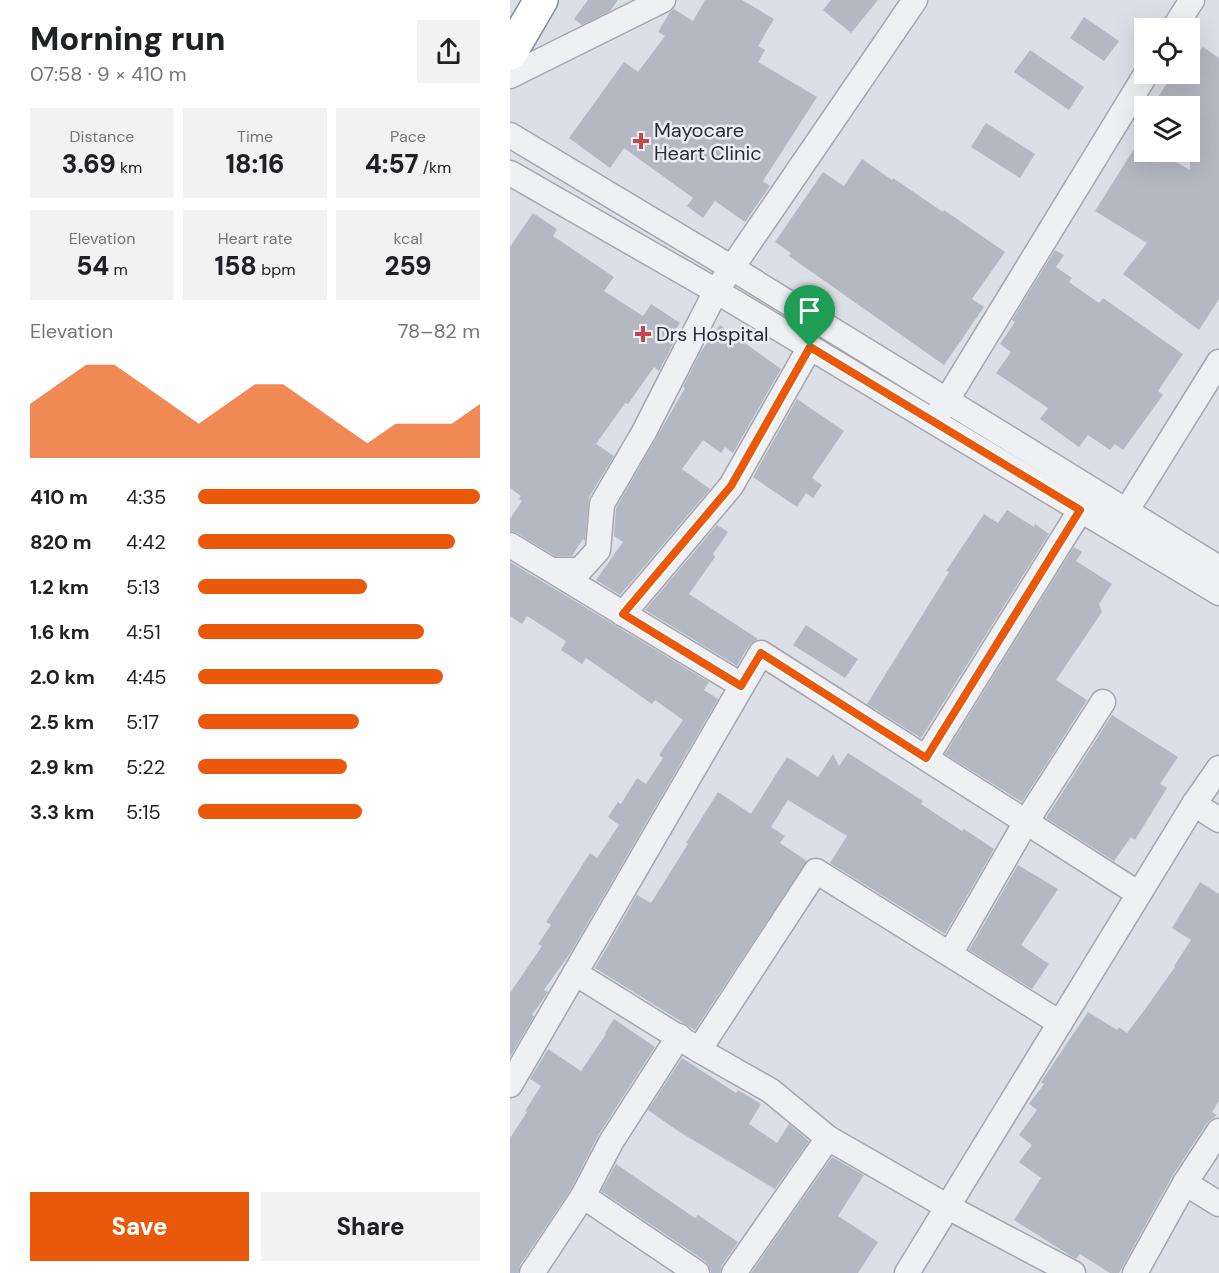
<!DOCTYPE html>
<meta charset="utf-8">
<style>
body{margin:0;font-family:"DM Sans",sans-serif;background:#f2f2f2;color:#202124;height:100vh;display:flex;flex-direction:column;font-size:22px;white-space:nowrap}
*{box-sizing:border-box;margin:0}
p{font-size:20px;color:#757577}
.icon{flex:none;width:33px;height:33px;fill:none;stroke:currentColor;stroke-width:2;stroke-linecap:round;stroke-linejoin:round}
.map{position:relative;flex:1;overflow:hidden}
.drawer{display:flex;flex-direction:column;background:#fff;width:510px}
.drawer>*{flex:none}
.buttons{position:absolute;left:624px;top:18px;display:grid;gap:12px}
.buttons a{display:grid;place-items:center;width:66px;height:66px;border-radius:0px;background:#fff;box-shadow:0 6px 24px #0002;font-size:30px}
.pin{position:absolute;display:grid;place-items:center;width:51px;height:51px;color:#fff;margin:-62px -26px;border-radius:50% 50% 50% 0;rotate:-45deg;box-shadow:0 0 6px #0007}
.pin .icon{rotate:45deg}
.round{display:grid;place-items:center;flex:none;width:63px;height:63px;border-radius:0px;background:#f2f2f2}
.head{display:flex;align-items:center;justify-content:space-between;height:102px;padding:0 30px}
h1{font-size:33px;font-weight:800;line-height:45px}
.metrics{display:grid;grid-template-columns:repeat(3,1fr);gap:9px;height:102px;padding:6px 30px}
.metrics div{display:grid;align-content:center;border-radius:0px;background:#f2f2f2;text-align:center}
.metrics b{font-size:26px;font-weight:800}
.metrics small{font-size:16px;font-weight:400}
.metrics p{font-size:16px}
.chart{height:168px;padding:12px 30px}
.chart p{display:flex;justify-content:space-between}
.chart svg{width:100%;height:108px;margin-top:6px;fill:#ea580c;opacity:.7}
.cta{display:flex;gap:12px;margin-top:auto;padding:12px 30px}
.cta a{flex:1;height:69px;border-radius:0px;background:#ea580c;color:#fff;font-size:24px;font-weight:800;line-height:69px;text-align:center}
.cta a+a{background:#f2f2f2;color:#202124}
ul{padding:0 30px;list-style:none;font-size:20px}
li{display:grid;grid-template-columns:96px 72px 1fr;align-items:center;height:45px}
li i{height:15px;border-radius:8px;background:#ea580c}
main{display:flex;flex:1;min-height:0}
.map>svg:first-child{display:block}
</style>
<main>
<section class="drawer">
<div class="head"><div><h1>Morning run</h1><p>07:58 · 9 × 410 m</p></div><a class="round"><svg class="icon" aria-label="share" viewBox="0 0 24 24"><path d="M12 15V3M7 8l5-5 5 5M5 13v7h14v-7"/></svg></a></div>
<div class="metrics">
<div><p>Distance</p><b>3.69<small> km</small></b></div>
<div><p>Time</p><b>18:16</b></div>
<div><p>Pace</p><b>4:57<small> /km</small></b></div>
</div>
<div class="metrics">
<div><p>Elevation</p><b>54<small> m</small></b></div>
<div><p>Heart rate</p><b>158<small> bpm</small></b></div>
<div><p>kcal</p><b>259</b></div>
</div>
<div class="chart"><p><span>Elevation</span>78–82 m</p>
<svg viewBox="0 0 160 44" preserveAspectRatio="none"><path d="M0 44V22L10 14L20 6L30 6L40 14L50 22L60 30L70 22L80 14L90 14L100 22L110 30L120 38L130 30L140 30L150 30L160 22V44z"/></svg>
</div>
<ul>
<li><b>410 m</b>4:35<i style="width:100%"></i></li>
<li><b>820 m</b>4:42<i style="width:91%"></i></li>
<li><b>1.2 km</b>5:13<i style="width:60%"></i></li>
<li><b>1.6 km</b>4:51<i style="width:80%"></i></li>
<li><b>2.0 km</b>4:45<i style="width:87%"></i></li>
<li><b>2.5 km</b>5:17<i style="width:57%"></i></li>
<li><b>2.9 km</b>5:22<i style="width:53%"></i></li>
<li><b>3.3 km</b>5:15<i style="width:58%"></i></li>
</ul>
<div class="cta"><a>Save</a><a>Share</a></div>
</section>
<div class="map">
<svg width="709" height="1273" viewBox="0 0 709 1273">
<rect width="100%" height="100%" fill="#dddfe6"/>
<!-- building -->
<g fill="#b4b8c2">
<path d="M78,0H108L100,11L72,25L64,19Z"/>
<path d="M195,0H232L264,19L248,46L255,50L248,62L307,97L253,181L260,186L235,222L205,201L193,218L177,206L183,198L114,148L100,168L59,138L114,62L128,72L155,36L148,32L160,12L164,9L183,21Z"/>
<path d="M321,0H368L341,33L313,10Z"/>
<path d="M574,17L609,41L594,61L560,38Z"/>
<path d="M680,43L690,51L693,47L709,58V299L689,330L613,274L637,243L585,211L634,133V152H649L680,170V133L687,122L680,118V106H663L648,97L663,74H680Z"/>
<path d="M520,50L574,87L559,110L504,72Z"/>
<path d="M476,123L525,154L510,178L461,147Z"/>
<path d="M352,159L382,180L383,178L433,212L434,210L495,252L462,299L474,307L434,365L279,256L281,253L265,242L313,172L334,186Z"/>
<path d="M23,213L47,229L43,236L104,277L94,291L133,316L141,304L170,323L161,336L165,340L149,371L144,367L118,404L115,403L86,444L104,456L79,497L75,540L73,539L62,556H45L7,533L0,531V519L12,501L9,499L11,496L0,488V247Z"/>
<path d="M545,250L554,255L546,267L562,278L559,282L589,303L593,298L673,354L648,391L653,395L613,450L605,444L600,450L578,435L569,447L530,419L538,408L486,373L501,352L490,344L505,322L502,320Z"/>
<path d="M210,325L271,369L223,453L215,447L211,453L193,440L172,469L200,489L110,595L86,580L113,542L104,536L106,508L175,388L173,387L190,353Z"/>
<path d="M287,399L334,431L302,478L312,485L303,498L296,493L287,507L243,477Z"/>
<path d="M497,510L524,527L525,524L539,534L411,738L357,704L439,572L436,571L474,514L488,523Z"/>
<path d="M207,525L218,532L203,554L205,557L179,594L248,639L239,645L227,666L135,610Z"/>
<path d="M564,547L572,552L566,561L602,584L589,604L592,612L546,680L577,700L512,802L435,754Z"/>
<path d="M0,562L199,682L194,690L208,699L61,952L34,990L38,992L22,1015L24,1016L0,1057V993L32,946L28,944L41,925L36,922L80,853L87,858L109,825L98,817L108,802L111,804L127,778L136,784L153,758L149,755L173,720L145,700L142,704L76,658L72,664L51,650L56,641L17,616L12,624L0,616Z"/>
<path d="M296,625L348,659L335,678L283,645Z"/>
<path d="M602,715L668,757L650,784L657,788L625,840L621,837L604,861L536,818Z"/>
<path d="M338,753L413,801L411,804L452,831L454,829L484,849L435,934L320,863L337,836L278,800L261,827L275,836L270,843L297,861L185,1030L85,968L127,895L141,903L178,844L176,843L208,792L241,814L277,757L308,777L323,754L329,766Z"/>
<path d="M508,865L548,889L511,945L539,964L522,989L459,950Z"/>
<path d="M690,882L709,894V1101L702,1112L707,1115L697,1123L663,1175L609,1273H600L570,1254L566,1259L561,1256L504,1220L531,1178L509,1162L522,1145L509,1135L527,1110L519,1104L534,1084L531,1082L578,1012L607,1030L609,1027L617,1033L633,1012L665,967L664,966L681,940L662,928Z"/>
<path d="M104,1019L145,1047L89,1134L61,1189L10,1265L8,1273H0V1138L17,1112L15,1111L31,1086L20,1079L38,1049L71,1071L96,1034L95,1033Z"/>
<path d="M172,1058L226,1093L228,1090L251,1104L239,1124L267,1143L279,1124L299,1141L265,1189L168,1131L138,1110Z"/>
<path d="M322,1157L354,1175L328,1216L368,1242L348,1273H241Z"/>
<path d="M106,1164L185,1218L188,1215L228,1242L212,1265L210,1273H201L199,1266L195,1261L91,1191Z"/>
</g>
<g fill="none" stroke-linecap="round" stroke-linejoin="round">
<defs>
<g id="minor">
<path d="M664,28L682,0"/>
<path d="M0,76L153,0"/>
<path d="M0,135L222,268L709,568"/>
<path d="M0,173L206,291L709,593"/>
<path d="M427,416L636,74"/>
<path d="M607,526L709,362"/>
<path d="M0,545L231,685"/>
<path d="M45,570H70L88,550L92,504L134,432L206,291L405,0"/>
<path d="M113,614L221,486L300,347"/>
<path d="M416,758L570,511"/>
<path d="M684,804L709,820"/>
<path d="M440,954L516,822L593,702"/>
<path d="M65,973L189,1050L261,1091L318,1138L438,1207L563,1273"/>
<path d="M189,1050L306,871L550,1023"/>
<path d="M0,1085L251,653L629,894"/>
<path d="M675,1183L709,1204"/>
<path d="M73,1196L187,1273"/>
<path d="M22,1273L73,1196L101,1142L169,1036"/>
<path d="M224,1273L318,1138"/>
<path d="M397,1273L684,804L709,768"/>
<path d="M625,1273L675,1183L709,1131"/>
</g>
<path id="trunk" d="M0,53L31,0"/>
</defs>
<!-- minor casing -->
<use href="#minor" stroke="#a3a6af" stroke-width="27"/>
<!-- trunk casing -->
<use href="#trunk" stroke="#858b9b" stroke-width="36"/>
<!-- minor -->
<use href="#minor" stroke="#eff0f4" stroke-width="24"/>
<!-- trunk -->
<use href="#trunk" stroke="#fff" stroke-width="33"/>
</g>
<g fill="none" stroke-linecap="round" stroke-linejoin="round">
<defs>
<path id="route" d="M300,347L570,510L416,758L251,653L231,686L113,614L221,486Z"/>
</defs>
<!-- route casing -->
<use href="#route" stroke="#fff" stroke-width="12"/>
<!-- route -->
<use href="#route" stroke="#ea580c" stroke-width="8"/>
</g>
<!-- markers -->
<g fill="#c6474b" stroke="#eceef4" stroke-width="2">
<path d="M128 132h6v6h6v6h-6v6h-6v-6h-6v-6h6z"/>
<path d="M130 325h6v6h6v6h-6v6h-6v-6h-6v-6h6z"/>
</g>
<g text-anchor="middle" stroke-width="5" stroke-linejoin="round" paint-order="stroke">
<!-- poi labels -->
<g font-size="20" fill="#272c3b" stroke="#eceef4" text-anchor="start">
<text x="144" y="137">Mayocare<tspan x="144" dy="23">Heart Clinic</tspan></text>
<text x="146" y="341">Drs Hospital</text>
</g>
</g>
</svg>
<div class="buttons">
<a><svg class="icon" aria-label="locate" viewBox="0 0 24 24"><circle cx="12" cy="12" r="6"/><path d="M12 2v4M12 18v4M2 12h4M18 12h4"/></svg></a>
<a><svg class="icon" aria-label="layers" viewBox="0 0 24 24"><path d="M12 4l9 5-9 5-9-5zM3 14l9 5 9-5"/></svg></a>
</div>
<div class="pin" style="left:300px;top:347px;background:#1e9e55"><svg class="icon" aria-label="arrive" viewBox="0 0 24 24"><path d="M6 21V4h12l-3 4 3 4H6"/></svg></div>
</div>
</main>
